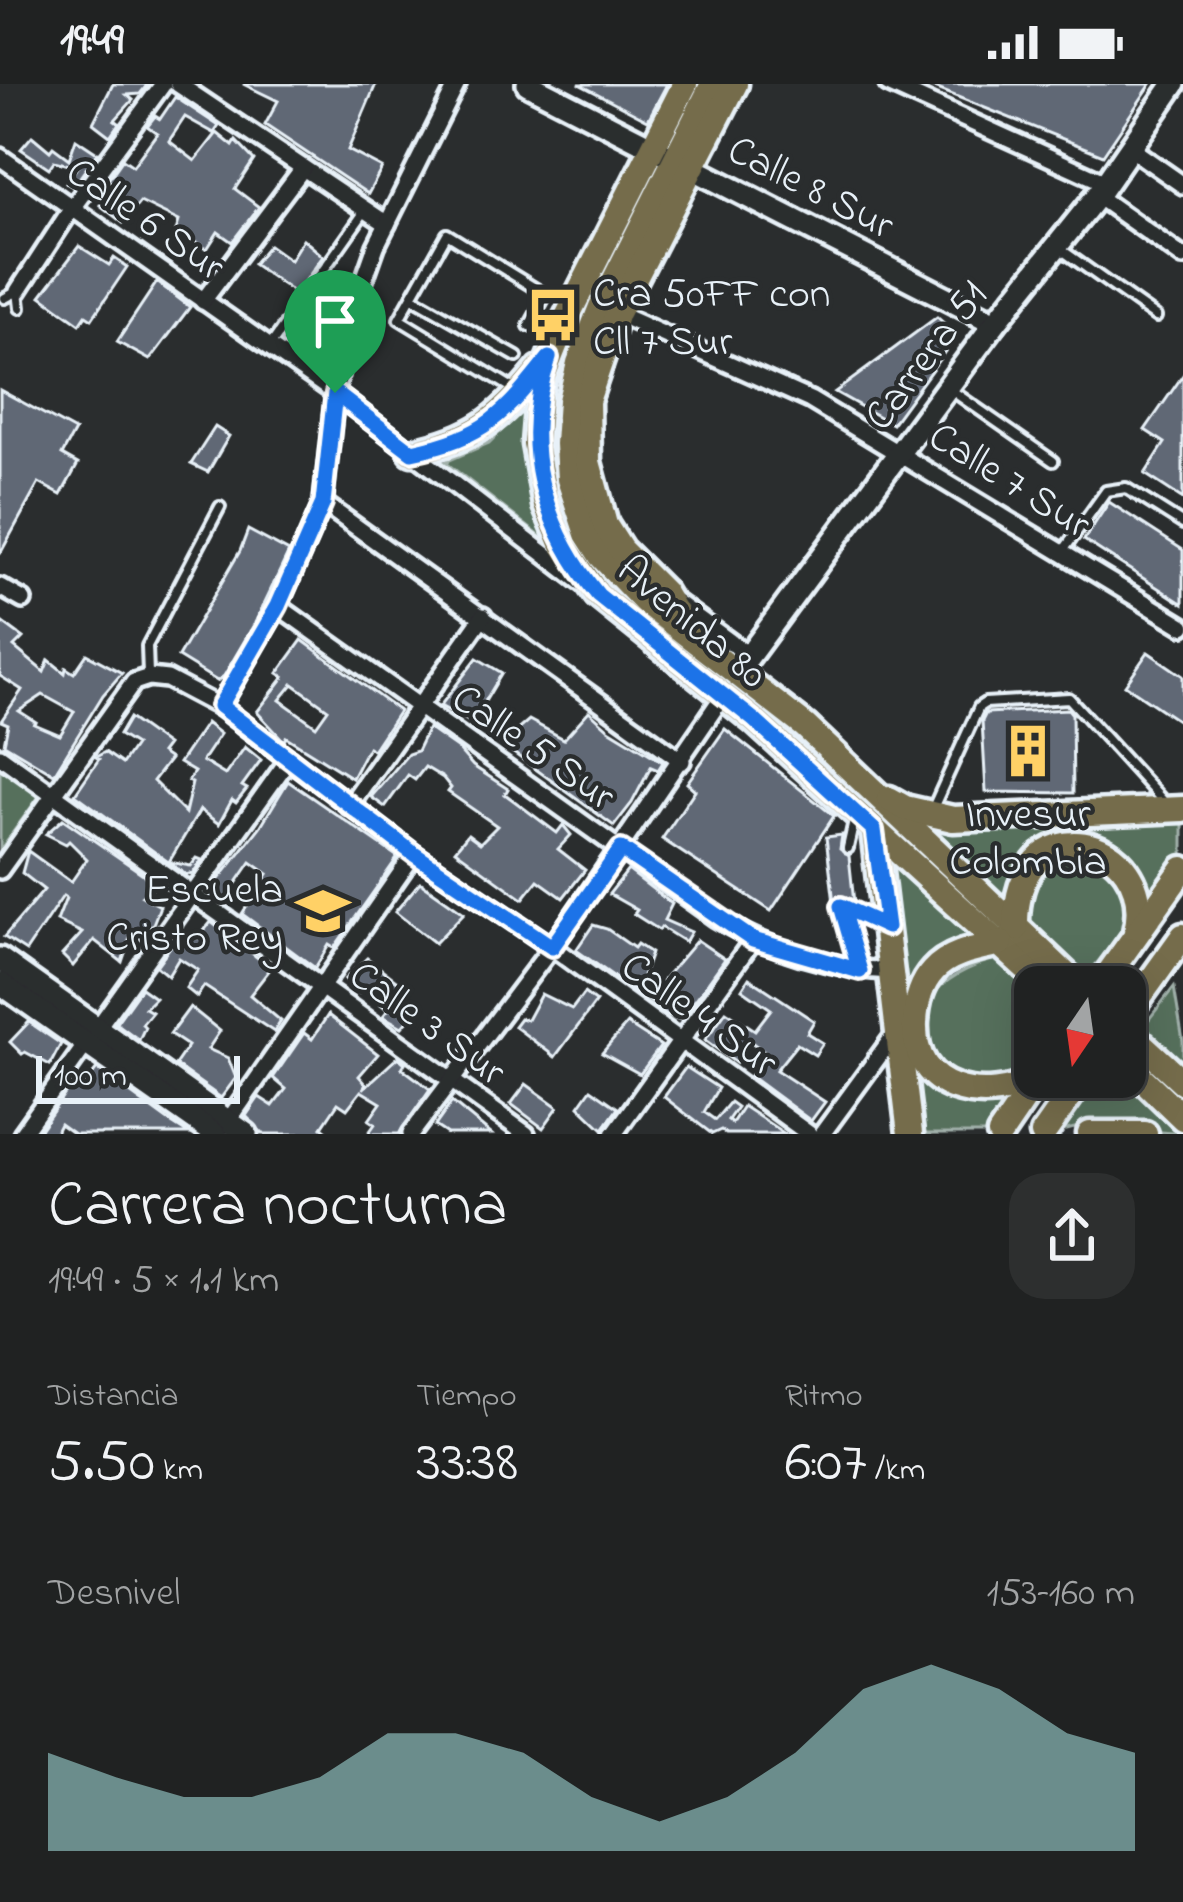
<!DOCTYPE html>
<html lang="es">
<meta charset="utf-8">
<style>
body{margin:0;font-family:"Indie Flower",sans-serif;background:#2d2f2f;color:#f1f3f6;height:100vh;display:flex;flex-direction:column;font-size:45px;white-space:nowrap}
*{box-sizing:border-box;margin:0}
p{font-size:39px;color:#a2a4a5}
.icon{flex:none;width:66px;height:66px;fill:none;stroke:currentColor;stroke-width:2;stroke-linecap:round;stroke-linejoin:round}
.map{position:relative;height:1050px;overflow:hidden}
.drawer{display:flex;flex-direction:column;background:#202222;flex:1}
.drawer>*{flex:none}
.needle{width:78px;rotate:193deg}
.controls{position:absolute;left:1014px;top:882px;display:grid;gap:24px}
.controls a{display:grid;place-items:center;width:132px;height:132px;border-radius:24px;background:#202222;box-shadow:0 12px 48px #0002,0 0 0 3px #3d3f40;font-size:60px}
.scale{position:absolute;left:36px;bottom:30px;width:204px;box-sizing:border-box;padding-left:12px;border:6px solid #e8f1f8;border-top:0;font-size:33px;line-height:42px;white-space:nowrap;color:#e8f1f8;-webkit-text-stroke:9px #2a2d2e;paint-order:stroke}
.pin{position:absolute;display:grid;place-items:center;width:102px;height:102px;color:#fff;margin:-123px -51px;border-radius:50% 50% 50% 0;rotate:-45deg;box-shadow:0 0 12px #0007}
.pin .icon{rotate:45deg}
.round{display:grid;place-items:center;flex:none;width:126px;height:126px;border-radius:36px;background:#2d2f2f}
.overview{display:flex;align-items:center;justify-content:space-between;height:204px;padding:0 48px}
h1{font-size:66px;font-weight:600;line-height:90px}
.stats{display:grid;grid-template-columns:repeat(3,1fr);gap:18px;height:204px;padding:12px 48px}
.stats div{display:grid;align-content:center}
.stats b{font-size:60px;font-weight:600}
.stats small{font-size:33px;font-weight:400}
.stats p{font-size:33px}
.chart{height:336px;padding:24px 48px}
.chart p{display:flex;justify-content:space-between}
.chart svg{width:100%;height:216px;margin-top:12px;fill:#8bbbb9;opacity:.7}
.status{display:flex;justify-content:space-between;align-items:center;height:84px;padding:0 60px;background:#202222;direction:ltr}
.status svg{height:33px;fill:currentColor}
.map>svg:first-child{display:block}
</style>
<div class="status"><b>19:49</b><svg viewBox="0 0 49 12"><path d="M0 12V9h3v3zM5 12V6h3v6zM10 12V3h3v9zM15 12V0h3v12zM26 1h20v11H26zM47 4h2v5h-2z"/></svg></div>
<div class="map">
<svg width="1183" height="1050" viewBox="0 0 1183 1050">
<rect width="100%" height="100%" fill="#2a2d2e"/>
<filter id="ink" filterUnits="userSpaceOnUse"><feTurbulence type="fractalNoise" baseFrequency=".00833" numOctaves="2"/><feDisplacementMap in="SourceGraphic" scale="24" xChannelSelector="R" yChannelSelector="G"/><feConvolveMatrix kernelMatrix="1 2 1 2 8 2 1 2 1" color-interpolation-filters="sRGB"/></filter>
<g filter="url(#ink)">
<!-- green -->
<g fill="#576f5c" stroke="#a0b0aa" stroke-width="3">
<path d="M525,323C521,377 529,416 554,463L445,378L489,359Z"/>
<path d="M0,682L40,711L0,766Z"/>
<path d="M1183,734V777L1150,819C1144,801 1140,780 1125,767C1102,747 1048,743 1028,768C1016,784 1013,803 1008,822L914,738Z"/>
<path d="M888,767L983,853L948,862L909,931L944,1011L969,1021L1006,1022L988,1050H918Z"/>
<path d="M1067,770L1111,782L1134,832L1085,894L1021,837L1028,796Z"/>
<path d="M1003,872L1035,903V972L1014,1002L946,991C899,923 935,892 1003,872Z"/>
<path d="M1174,903L1183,957V986L1139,948Z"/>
<path d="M1102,993H1125L1183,1041V1050L1086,1041L1059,1048Z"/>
</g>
<!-- building -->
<g fill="#606775" stroke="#e8f1f8" stroke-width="3" fill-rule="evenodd">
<path d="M113,0H148L140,10L127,11L133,16L115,36L119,39L110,52L93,39Z"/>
<path d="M243,0H376L348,66L382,84L368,110L265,41L278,17Z"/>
<path d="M579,0H667L648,36Z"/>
<path d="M925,0H1151L1103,71Z"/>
<path d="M175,13L219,42L214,49L185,33L169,57L195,77L217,49L233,62L236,57L254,76L235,105L259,123L232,158L218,148L207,165L176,147L179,137L140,118L123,139L100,121L116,102L108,96L123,75L133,82L157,49L147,42L155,32L160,35Z"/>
<path d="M32,52L50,67L53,63L69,75L76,55L97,69L73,103L66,99L77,83L54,77L49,84L21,65Z"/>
<path d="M303,155L323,172L296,210L253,180L269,161L290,176Z"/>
<path d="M79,162L109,181L114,174L127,183L92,235L86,231L80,240L41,212Z"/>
<path d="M157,198L190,223L150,276L117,258Z"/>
<path d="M937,233L957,251L892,340L835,308Z"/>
<path d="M1183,291V415L1145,390L1165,359L1145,346Z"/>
<path d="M0,306L75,347L62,371L78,380L61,411L39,399L0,470Z"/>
<path d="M215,343L229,352L208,388L191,380Z"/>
<path d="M1109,418L1183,466V520L1084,456Z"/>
<path d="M248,446L289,468L255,539L224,592L217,597L178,573L240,467Z"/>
<path d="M0,537L23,554L14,563L44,588L49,576L65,589L66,584L74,589L87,570L122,589L103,611L54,690L4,660L8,640L1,637L22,606L0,592ZM43,611L74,628L60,651L34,640L36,638L19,627Z"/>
<path d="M302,556L399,627L373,666L368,663L352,694L286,653L284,657L257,628L284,593L278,589ZM293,600L328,625L316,642L280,616Z"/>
<path d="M1148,568L1183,592V640L1125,601Z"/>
<path d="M477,574L502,589L472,639L440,622Z"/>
<path d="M1068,625L1072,630L1073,709L986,708L982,637L986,629Z"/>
<path d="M589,627L609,645L663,678L658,686L651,683L632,719L614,742L501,660L529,636L564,655Z"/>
<path d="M129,634L167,661L161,669L170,675L153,697L185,729L192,699L188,697L194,688L179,679L206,639L220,650L202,677L225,691L245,663L261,676L242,702L247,705L236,719L232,716L219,740L200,726L169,778L191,782L197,774L202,776L193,789L186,791L75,710L99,675L96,673L105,668L122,680L135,661L119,651Z"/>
<path d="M428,644L458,665L473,682L508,705L505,710L557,749L563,741L571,751L558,765L585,786L563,814L538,796L523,815L455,766L468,750L480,759L497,742L448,708L451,704L443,694L425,683L415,696L408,691L385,723L371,713L408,670L417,667Z"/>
<path d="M725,645L834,732L771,827L662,755L695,706L687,699Z"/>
<path d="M288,697L398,773L334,864L329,861L315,884L242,830L268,790L251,778L224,817L209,808L260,743Z"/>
<path d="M63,735L143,790L153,804L142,812L160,822L153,840L137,859L130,854L122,878L94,856L73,882L62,871L82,849L57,837L66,814L63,812L26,867L4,853L44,806L22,789L28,767L71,798L87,775L69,757L66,760L46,750Z"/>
<path d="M842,751L840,765L849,772L854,819L842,814L834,819L826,753Z"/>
<path d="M628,786L672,820L664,836L691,848L685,858L661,843L659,846L634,830L637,826L609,810Z"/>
<path d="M420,798L464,829L435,859L395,828Z"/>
<path d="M211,838L271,884L250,911L281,937L274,948L204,902L197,913L186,904L198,886L179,874L168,892L156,882L175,856L180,860L186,850L198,854Z"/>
<path d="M593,841L607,845L634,864L637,860L651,869L637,909L576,866Z"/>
<path d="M697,856L725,875L681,936L667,931L647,915Z"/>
<path d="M367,874L408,905L403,913L416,927L402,943L383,932L388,926L363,905L359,909L345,895Z"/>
<path d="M749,894L814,937L807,949L823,959L815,971L797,960L776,986L825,1018L811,1037L750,992L767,970L750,957L736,979L705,956L726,927L755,946L771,925L742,905Z"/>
<path d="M141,904L155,914L145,924L152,928L142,940L145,943L139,956L116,939Z"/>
<path d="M584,909L596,918L555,973L514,942L520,934L527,936L541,910L572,925Z"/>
<path d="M190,923L220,947L208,965L228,974L236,994L221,1014L175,981L188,962L170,950Z"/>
<path d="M328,931L378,970L359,992L366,1000L363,1005L398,973L405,979L402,984L430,1005L399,1050H368L375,1040L369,1036L381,1019L361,1007L347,1025L338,1019L322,1043L331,1050H263L246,1032L259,1013L273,1022L286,1005L273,994L304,949L312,955Z"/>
<path d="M29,938L61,960L50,981L25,968L22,970L10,958Z"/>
<path d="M627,940L661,962L640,990L602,969Z"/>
<path d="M686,983L718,1004L704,1028L715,1036L730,1018L737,1023L728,1036L732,1039L743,1022L785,1050H726L721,1046L712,1050L664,1013Z"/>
<path d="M97,985L167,1036L189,1050H74L60,1040L55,1050H37L74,997L83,1003Z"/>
<path d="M526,1000L558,1023L543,1044L511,1020Z"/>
<path d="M591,1005L618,1024L603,1045L579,1022Z"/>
<path d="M452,1018L491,1050H447L435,1042Z"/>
</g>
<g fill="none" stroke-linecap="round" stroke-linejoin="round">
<defs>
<g id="service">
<path d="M1059,164L1156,233"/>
<path d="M412,213L517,273"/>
<path d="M5,214L18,207L20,224"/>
<path d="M270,262L365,127"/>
<path d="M514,305L399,235L447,150L546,211L529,242"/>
<path d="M951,306L1053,377"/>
<path d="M1063,467L1106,407L1126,404L1183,440"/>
<path d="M148,591L147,562L220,423"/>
<path d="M933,724L979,623L985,619L1069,614L1165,719"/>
<path d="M848,764L854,737"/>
<path d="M841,822L859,884"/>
<path d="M842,823L878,838"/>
</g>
<g id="minor">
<path d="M178,0L387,140"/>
<path d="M888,0L1106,99"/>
<path d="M1130,64L1183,101"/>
<path d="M0,73L335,309L581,498"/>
<path d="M1097,112L1183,173"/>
<path d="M18,207L72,124L163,0"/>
<path d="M203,217L303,84"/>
<path d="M609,226L810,316L1183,542"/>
<path d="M323,419L682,677"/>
<path d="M0,503L23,516"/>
<path d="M673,516L748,571"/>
<path d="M278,522L716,834C768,865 832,886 893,887"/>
<path d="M220,623L278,522L323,419L335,309L353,227L376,162L457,0"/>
<path d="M0,672L526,1050"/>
<path d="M349,722L483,532"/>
<path d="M0,786L134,598L149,593L167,595L220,623L414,770L552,863L809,1050"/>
<path d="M224,1043L414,770"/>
<path d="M22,1050L289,675"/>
<path d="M411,1050L552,863L723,612"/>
<path d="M614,1050L753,856"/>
<path d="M822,1050L898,946"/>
</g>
<g id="tertiary">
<path d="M528,0L995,239"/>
<path d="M737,588L995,239L1097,112L1174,0"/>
</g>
<g id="secondary">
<path d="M0,875L246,1050"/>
<path d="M0,899L215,1050"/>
</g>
<g id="primary">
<path d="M685,0L565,237L540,299L535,360L546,421L562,459L598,511L754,636L1047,903"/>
<path d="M713,0L601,223L579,279L570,317L567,360L569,395L587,450L601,472L645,518L805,642L1079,903"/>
<path d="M412,368C475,355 500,335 540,285"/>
<path d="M682,540L663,508L621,466L605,441L588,378L587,317L617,229L735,0"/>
<path d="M889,715L905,724L953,735L1183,725"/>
<path d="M874,746L910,1050"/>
<path d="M1016,845C1013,714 1159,750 1136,848"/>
<path d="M1001,859C979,864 949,868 933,887C921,900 916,920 915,938C912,1011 985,1020 1037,996"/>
<path d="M1099,903L1183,785"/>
<path d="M1125,933L1183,852"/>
<path d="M1125,945L1183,998"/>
<path d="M1125,978L1183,1034"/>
<path d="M1000,1050L1034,1000"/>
<path d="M1043,1050L1083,993"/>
<path d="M1090,1050H1145"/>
</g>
</defs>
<!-- service casing -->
<use href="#service" stroke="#e8f1f8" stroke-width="16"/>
<!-- minor casing -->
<use href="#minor" stroke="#e8f1f8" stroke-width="24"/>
<!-- tertiary casing -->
<use href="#tertiary" stroke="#e8f1f8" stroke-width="30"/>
<!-- secondary casing -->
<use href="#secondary" stroke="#e8f1f8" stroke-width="30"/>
<!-- primary casing -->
<use href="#primary" stroke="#e8f1f8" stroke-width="33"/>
<!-- service -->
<use href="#service" stroke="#2a2d2e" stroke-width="8"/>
<!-- minor -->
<use href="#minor" stroke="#2a2d2e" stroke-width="15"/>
<!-- tertiary -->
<use href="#tertiary" stroke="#2a2d2e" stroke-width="21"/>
<!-- secondary -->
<use href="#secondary" stroke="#2a2d2e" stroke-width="21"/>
<!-- primary -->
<use href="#primary" stroke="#746c4b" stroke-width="24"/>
</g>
</g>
<g fill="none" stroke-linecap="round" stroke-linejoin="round" filter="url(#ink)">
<defs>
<path id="route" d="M549,274C519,359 542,442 598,511L754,636L874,746L887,843L841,822L860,887L753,856L621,765L552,863L414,770L220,622L278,522L323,419L335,309L412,368C485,353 504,331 549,274Z"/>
</defs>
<!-- route casing -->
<use href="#route" stroke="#fff" stroke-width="24"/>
<!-- route -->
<use href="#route" stroke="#1a73e8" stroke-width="15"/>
</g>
<!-- icons -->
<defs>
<symbol id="bus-bare" viewBox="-9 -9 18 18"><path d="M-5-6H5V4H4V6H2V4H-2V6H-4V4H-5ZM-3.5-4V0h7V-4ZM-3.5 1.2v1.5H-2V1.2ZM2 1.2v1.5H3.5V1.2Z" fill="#ffd166" stroke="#2a2d2e" stroke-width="2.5" paint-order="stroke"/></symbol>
<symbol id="building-bare" viewBox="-9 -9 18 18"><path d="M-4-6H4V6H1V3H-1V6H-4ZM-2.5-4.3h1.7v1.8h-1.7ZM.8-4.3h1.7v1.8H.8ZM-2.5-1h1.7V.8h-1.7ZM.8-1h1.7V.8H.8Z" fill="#ffd166" stroke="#2a2d2e" stroke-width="2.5" paint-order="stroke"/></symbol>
<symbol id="school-bare" viewBox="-9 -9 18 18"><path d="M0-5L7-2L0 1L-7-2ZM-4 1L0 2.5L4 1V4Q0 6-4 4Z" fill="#ffd166" stroke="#2a2d2e" stroke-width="2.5" paint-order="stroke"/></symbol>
</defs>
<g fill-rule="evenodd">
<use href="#bus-bare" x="515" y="193" width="76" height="76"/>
<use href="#building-bare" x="990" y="629" width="76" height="76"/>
<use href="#school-bare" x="285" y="789" width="76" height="76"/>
</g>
<g text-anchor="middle" stroke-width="9" stroke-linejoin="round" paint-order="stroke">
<!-- street labels -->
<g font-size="42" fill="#e8f1f8" stroke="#2a2d2e">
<text transform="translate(812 101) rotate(27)" y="15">Calle 8 Sur</text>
<text transform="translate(147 133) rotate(35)" y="15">Calle 6 Sur</text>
<text transform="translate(924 270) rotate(-53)" y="15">Carrera 51</text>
<text transform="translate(1011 394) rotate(32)" y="15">Calle 7 Sur</text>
<text transform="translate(694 536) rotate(40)" y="15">Avenida 80</text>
<text transform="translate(535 661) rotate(35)" y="15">Calle 5 Sur</text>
<text transform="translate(701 928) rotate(36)" y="15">Calle 4 Sur</text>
<text transform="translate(429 937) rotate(36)" y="15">Calle 3 Sur</text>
</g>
<!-- poi labels -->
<g font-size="42" fill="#e8f1f8" stroke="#2a2d2e" text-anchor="start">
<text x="593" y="222">Cra 50FF con<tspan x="593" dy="48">Cll 7 Sur</tspan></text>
<text x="1028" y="742" text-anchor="middle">Invesur<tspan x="1028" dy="48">Colombia</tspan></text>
<text x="283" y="818" text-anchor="end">Escuela<tspan x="283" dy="48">Cristo Rey</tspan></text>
</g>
</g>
</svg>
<div class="controls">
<a><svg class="needle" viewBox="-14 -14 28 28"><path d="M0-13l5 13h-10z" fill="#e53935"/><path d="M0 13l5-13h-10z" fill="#a2a4a5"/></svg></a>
</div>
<div class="scale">100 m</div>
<div class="pin" style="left:335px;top:309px;background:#1e9e55"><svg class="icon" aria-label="arrive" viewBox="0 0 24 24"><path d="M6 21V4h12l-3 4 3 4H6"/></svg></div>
</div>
<section class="drawer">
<div class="overview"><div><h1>Carrera nocturna</h1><p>19:49 · 5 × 1.1 km</p></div><a class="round"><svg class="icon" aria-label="share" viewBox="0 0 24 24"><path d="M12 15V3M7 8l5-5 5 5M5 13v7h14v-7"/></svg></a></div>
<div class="stats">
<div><p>Distancia</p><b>5.50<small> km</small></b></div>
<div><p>Tiempo</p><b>33:38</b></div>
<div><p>Ritmo</p><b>6:07<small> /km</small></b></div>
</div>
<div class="chart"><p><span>Desnivel</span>153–160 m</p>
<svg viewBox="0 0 160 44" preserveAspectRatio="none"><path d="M0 44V24L10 29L20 33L30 33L40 29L50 20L60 20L70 24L80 33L90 38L100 33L110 24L120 11L130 6L140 11L150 20L160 24V44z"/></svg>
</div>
</section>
